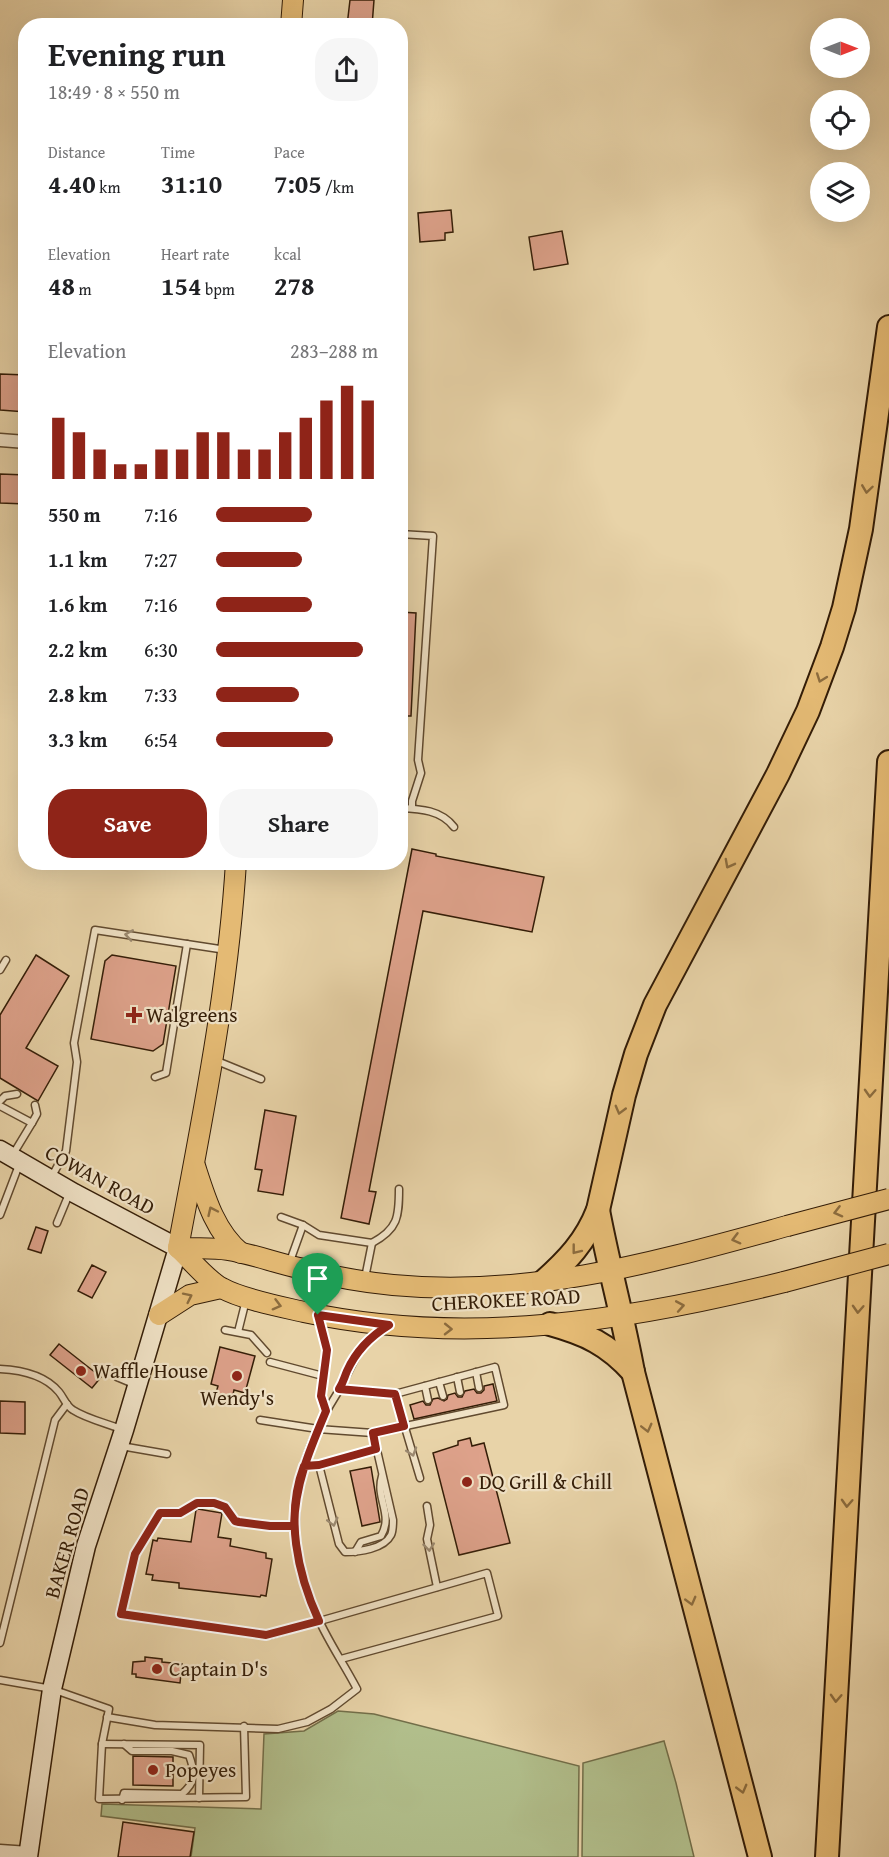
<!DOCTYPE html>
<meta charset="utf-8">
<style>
body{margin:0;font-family:"Gentium Book Plus",serif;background:#f6f6f6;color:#202124;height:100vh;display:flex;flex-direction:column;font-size:22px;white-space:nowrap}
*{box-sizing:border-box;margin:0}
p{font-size:20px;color:#757577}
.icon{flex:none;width:33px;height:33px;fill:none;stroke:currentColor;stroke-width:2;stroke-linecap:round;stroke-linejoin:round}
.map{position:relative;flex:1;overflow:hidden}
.panel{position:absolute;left:18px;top:18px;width:390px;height:852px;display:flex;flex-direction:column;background:#fff;border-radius:24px;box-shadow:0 6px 24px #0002}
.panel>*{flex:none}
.needle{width:39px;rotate:90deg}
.controls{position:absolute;left:810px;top:18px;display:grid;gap:12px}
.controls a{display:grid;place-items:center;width:60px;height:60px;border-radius:50%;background:#fff;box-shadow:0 6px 24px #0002;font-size:30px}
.pin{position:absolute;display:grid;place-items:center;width:51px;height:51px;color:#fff;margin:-62px -26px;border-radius:50% 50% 50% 0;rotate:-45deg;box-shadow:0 0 6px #0007}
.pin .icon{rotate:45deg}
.round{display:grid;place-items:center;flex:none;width:63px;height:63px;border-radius:24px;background:#f6f6f6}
.summary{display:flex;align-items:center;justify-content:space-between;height:102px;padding:0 30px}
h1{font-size:33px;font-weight:800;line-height:45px}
.stats{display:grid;grid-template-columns:repeat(3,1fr);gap:9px;height:102px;padding:6px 30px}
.stats div{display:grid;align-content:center}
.stats b{font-size:26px;font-weight:800}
.stats small{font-size:16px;font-weight:400}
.stats p{font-size:16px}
.chart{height:168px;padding:12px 30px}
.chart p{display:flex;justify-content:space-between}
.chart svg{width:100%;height:108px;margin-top:6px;stroke:#8f2418;stroke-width:6}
.primary-button{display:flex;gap:12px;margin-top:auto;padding:12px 30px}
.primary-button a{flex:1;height:69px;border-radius:24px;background:#8f2418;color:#fff;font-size:24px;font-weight:800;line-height:69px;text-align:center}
.primary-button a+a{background:#f6f6f6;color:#202124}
ul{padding:0 30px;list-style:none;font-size:20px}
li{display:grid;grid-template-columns:96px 72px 1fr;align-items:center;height:45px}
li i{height:15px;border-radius:8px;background:#8f2418}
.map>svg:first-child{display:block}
</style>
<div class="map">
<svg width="889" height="1857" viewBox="0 0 889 1857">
<rect width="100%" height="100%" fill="#e8d3a8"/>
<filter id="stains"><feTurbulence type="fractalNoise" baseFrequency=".00333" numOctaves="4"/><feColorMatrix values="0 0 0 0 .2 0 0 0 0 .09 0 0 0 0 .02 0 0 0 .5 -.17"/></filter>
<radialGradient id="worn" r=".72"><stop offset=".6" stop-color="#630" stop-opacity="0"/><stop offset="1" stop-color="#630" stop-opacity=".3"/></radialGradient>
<!-- green -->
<g fill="#b1be8b" stroke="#726e49" stroke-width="1.5">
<path d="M338,1711L374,1714L579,1766L578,1857H191L195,1828L101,1816L102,1804L261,1809L264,1734L304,1731Z"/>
<path d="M664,1741L676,1783L694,1857H582L583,1763Z"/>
</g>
<!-- building -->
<g fill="#dea28b" stroke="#341d07" stroke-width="1.5">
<path d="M350,0H374L372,26H347Z"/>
<path d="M451,210L453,232L445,233V240L420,242L418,213Z"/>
<path d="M562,231L568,264L534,270L529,237Z"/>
<path d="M0,374L26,375V412L0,410Z"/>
<path d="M0,474L26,475V504L0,503Z"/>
<path d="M400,612L416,613L411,716H400Z"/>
<path d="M412,849L436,854V856L544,877L532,932L423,911L369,1191L376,1192L369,1224L341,1218Z"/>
<path d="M36,955L69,976L26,1048L58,1066L38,1101L0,1078V1015Z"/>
<path d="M112,955L176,966L163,1044L153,1051L91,1039L105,961Z"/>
<path d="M265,1110L296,1116L283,1195L258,1191L262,1170L255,1169Z"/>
<path d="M36,1227L48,1231L41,1253L28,1249Z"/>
<path d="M92,1265L106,1272L92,1298L78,1291Z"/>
<path d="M59,1344L101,1377L92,1388L50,1355Z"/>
<path d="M220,1347L255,1356L245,1393L234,1390L231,1404L214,1400L218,1386L211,1384Z"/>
<path d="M493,1384L497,1401L414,1419L410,1405L423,1401L426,1405H430L433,1399L438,1398L444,1401L447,1399L448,1395L455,1393L458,1397H462L465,1391L474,1389L477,1393H481L484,1390V1386Z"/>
<path d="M0,1401L25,1402V1434L0,1433Z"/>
<path d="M470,1438L472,1446L484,1443L510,1543L459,1555L433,1453L458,1445V1441Z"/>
<path d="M371,1467L380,1522L362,1526L350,1471Z"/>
<path d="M198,1509L222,1513L218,1537L231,1539L230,1546L266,1553V1558L272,1559L266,1596L261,1595L260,1597L179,1588V1583L152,1580L153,1575L146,1574L153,1540L157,1541L158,1538L191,1542L196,1510Z"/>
<path d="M145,1657L162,1659V1662L182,1664L180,1683L136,1677V1674H132L133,1662L145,1661Z"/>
<path d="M133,1756L173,1757V1786L133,1785Z"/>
<path d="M123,1822L194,1832L190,1857H118Z"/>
</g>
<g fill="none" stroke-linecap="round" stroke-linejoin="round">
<defs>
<g id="service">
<path d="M400,534L433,536L418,760L421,773L412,801V808"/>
<path d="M400,808C421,809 441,810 454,827"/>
<path d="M0,970L6,960"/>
<path d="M217,1061L261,1079"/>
<path d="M155,1077L166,1073L187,944"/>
<path d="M0,1101L5,1096L17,1094"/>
<path d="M0,1106L32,1123L12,1156"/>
<path d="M32,1123L37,1114L35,1105"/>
<path d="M52,1176L66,1151L77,1062L74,1043L95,930L226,950"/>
<path d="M0,1215L19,1165"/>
<path d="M281,1217L303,1225L319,1235L372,1243C398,1229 399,1217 399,1189"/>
<path d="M57,1223L69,1194"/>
<path d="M289,1264L303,1225"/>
<path d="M365,1278L372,1243"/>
<path d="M319,1317L327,1350L321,1396L326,1411"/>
<path d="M225,1330L251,1335L267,1353"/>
<path d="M238,1332L246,1300"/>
<path d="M270,1362L323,1376"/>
<path d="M0,1369C21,1370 45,1375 59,1392C64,1398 66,1406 73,1410C87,1419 106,1423 121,1429"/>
<path d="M476,1372L479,1388"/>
<path d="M117,1377L136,1385"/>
<path d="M457,1377L460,1392"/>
<path d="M439,1382L443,1396"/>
<path d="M425,1386L428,1400"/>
<path d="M395,1394L420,1478"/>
<path d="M260,1420L318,1429L373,1433L504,1405L495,1367L395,1394L339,1389"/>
<path d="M121,1446L167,1454"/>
<path d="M319,1465L339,1544L345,1552C359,1552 384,1549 391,1535C393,1531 393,1524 393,1520L373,1433"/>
<path d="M304,1466L319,1465L377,1449"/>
<path d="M427,1506L430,1525L427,1539L437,1587"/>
<path d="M294,1526H270L239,1522L235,1521L225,1507L214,1504L197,1503L180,1513H160L135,1554L121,1614L271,1635L487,1573L498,1616L341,1659"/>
<path d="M355,1552L361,1542L381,1536C394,1514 375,1499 382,1476"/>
<path d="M0,1643L55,1420L67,1404"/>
<path d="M0,1680L52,1689L109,1709L102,1744L99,1799L246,1797L244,1726"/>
<path d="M107,1717L155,1725L278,1729L307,1722L331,1709L357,1689C343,1662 325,1637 314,1609C282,1531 293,1463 338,1392C351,1370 357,1345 381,1330"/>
<path d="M102,1744L200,1745L199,1798"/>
<path d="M122,1800L124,1793L182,1794C197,1781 195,1772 189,1755L172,1751H132L124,1744"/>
</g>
<g id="minor">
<path d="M0,440L26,442"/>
<path d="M0,1851L29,1853"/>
</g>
<path id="secondary" d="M0,1150L74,1193L178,1248L124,1430L86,1546L52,1689L28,1857"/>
<g id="primary">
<path d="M291,26L293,0"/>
<path d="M195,1166C205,1197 215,1232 241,1253"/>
<path d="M178,1248C190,1259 209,1282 222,1288C241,1299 282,1307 304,1312C466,1347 626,1321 784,1282"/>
<path d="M178,1248C195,1249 212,1247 228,1250C252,1254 276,1263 299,1268C330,1276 361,1282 393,1285C531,1298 655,1262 787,1226"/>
<path d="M178,1248C202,1120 228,993 236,862"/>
<path d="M159,1315L190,1295L221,1288"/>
</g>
<g id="motorway">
<path d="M598,1210C608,1264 623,1317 633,1372L760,1857"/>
<path d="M543,1282C567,1261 586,1241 598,1210L624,1095L636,1054L655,1005L778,774L808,711L832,647L844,608L861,529L889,327"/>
<path d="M550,1324C586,1334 608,1344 633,1372"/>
<path d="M827,1857L889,762"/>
</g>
</defs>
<!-- service casing -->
<use href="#service" stroke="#614a2f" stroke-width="9"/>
<!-- minor casing -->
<use href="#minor" stroke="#614a2f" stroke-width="15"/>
<!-- secondary casing -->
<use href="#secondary" stroke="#341d07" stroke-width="21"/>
<!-- primary casing -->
<use href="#primary" stroke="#341d07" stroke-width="22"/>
<!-- motorway casing -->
<use href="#motorway" stroke="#341d07" stroke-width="26"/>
<!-- service -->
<use href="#service" stroke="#f0e2c6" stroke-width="6"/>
<!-- minor -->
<use href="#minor" stroke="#f0e2c6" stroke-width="12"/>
<!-- secondary -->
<use href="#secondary" stroke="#f0e2c6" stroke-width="18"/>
<!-- primary -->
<use href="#primary" stroke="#e4ba74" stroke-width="20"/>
<!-- motorway -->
<use href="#motorway" stroke="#e4ba74" stroke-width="22"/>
<defs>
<g id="primary-bridge">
<path d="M787,1226L889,1199"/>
<path d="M784,1282L889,1254"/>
</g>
</defs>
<!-- primary-bridge casing -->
<use href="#primary-bridge" stroke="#341d07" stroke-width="22" stroke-linecap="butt"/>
<!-- primary-bridge -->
<use href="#primary-bridge" stroke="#e4ba74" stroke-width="20"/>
</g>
<!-- one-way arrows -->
<defs><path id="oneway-chevron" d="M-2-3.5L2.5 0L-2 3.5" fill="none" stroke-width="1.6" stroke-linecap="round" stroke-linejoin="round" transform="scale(1.5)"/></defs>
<g stroke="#8c6c3e">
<use href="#oneway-chevron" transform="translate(867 489) rotate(98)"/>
<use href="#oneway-chevron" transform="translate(821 678) rotate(110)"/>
<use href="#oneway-chevron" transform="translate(729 864) rotate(118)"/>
<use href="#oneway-chevron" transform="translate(870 1093) rotate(93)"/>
<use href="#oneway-chevron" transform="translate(620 1110) rotate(105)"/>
<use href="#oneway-chevron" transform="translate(212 1211) rotate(-115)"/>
<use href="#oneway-chevron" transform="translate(838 1212) rotate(166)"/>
<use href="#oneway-chevron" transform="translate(736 1239) rotate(165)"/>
<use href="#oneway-chevron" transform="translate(576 1250) rotate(128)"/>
<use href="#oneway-chevron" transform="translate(188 1297) rotate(-26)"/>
<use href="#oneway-chevron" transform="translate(277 1305) rotate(15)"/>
<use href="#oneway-chevron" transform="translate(680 1306) rotate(-10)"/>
<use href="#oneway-chevron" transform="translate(858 1309) rotate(93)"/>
<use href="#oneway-chevron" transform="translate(448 1329) rotate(1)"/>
<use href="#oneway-chevron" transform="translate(647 1428) rotate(76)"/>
<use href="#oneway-chevron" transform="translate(847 1503) rotate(93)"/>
<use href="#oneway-chevron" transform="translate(691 1601) rotate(75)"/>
<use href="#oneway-chevron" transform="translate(836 1698) rotate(93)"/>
<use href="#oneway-chevron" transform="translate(742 1789) rotate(75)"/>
</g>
<g stroke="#9b8970">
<use href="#oneway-chevron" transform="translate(129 935) rotate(-171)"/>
<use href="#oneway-chevron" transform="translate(412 1452) rotate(72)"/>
<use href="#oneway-chevron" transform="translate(333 1522) rotate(76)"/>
<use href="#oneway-chevron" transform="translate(429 1547) rotate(84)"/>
</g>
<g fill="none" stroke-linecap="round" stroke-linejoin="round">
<defs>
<path id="route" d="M318,1315L327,1350L321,1396L326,1411C310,1449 295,1483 294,1526H270L239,1522L235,1521L225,1507L214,1503H197L180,1513H160L135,1554L121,1614L266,1635L319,1621C297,1573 285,1516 304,1466L319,1465L376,1449L373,1433L404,1426L395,1394L339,1389C343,1383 344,1378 347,1371C356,1351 371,1336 389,1325L318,1315"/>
</defs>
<!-- route casing -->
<use href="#route" stroke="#fff" stroke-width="12"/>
<!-- route -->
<use href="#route" stroke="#8f2418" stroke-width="8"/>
</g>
<!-- markers -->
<g fill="#8f2418" stroke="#f0e2c6" stroke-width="2">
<path d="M131 1006h6v6h6v6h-6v6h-6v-6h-6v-6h6z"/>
<circle cx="81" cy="1371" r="6"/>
<circle cx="237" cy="1376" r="6"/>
<circle cx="467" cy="1482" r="6"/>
<circle cx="157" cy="1669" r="6"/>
<circle cx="153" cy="1770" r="6"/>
</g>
<g text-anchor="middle" stroke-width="4.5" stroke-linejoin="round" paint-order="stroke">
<!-- poi labels -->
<g font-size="21" fill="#341d07" stroke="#f0e2c6" text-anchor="start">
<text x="146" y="1022">Walgreens</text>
<text x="93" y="1378">Waffle House</text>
<text x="237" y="1405" text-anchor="middle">Wendy's</text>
<text x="479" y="1489">DQ Grill &amp; Chill</text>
<text x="169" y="1676">Captain D's</text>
<text x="165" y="1777">Popeyes</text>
</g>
<!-- street labels -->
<g font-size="21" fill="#341d07" stroke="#f0e2c6">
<text transform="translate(100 1180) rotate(29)" y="7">COWAN ROAD</text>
<text transform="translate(506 1300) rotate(-3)" y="7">CHEROKEE ROAD</text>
<text transform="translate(67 1543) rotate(-74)" y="7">BAKER ROAD</text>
</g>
</g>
<rect width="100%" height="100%" filter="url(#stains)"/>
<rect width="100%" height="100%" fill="url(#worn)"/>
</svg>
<div class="controls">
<a><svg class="needle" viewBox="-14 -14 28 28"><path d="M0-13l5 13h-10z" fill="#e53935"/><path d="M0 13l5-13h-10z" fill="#757577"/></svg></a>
<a><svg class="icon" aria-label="locate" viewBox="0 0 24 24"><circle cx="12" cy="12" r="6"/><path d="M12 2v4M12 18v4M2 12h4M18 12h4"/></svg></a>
<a><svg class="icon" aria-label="layers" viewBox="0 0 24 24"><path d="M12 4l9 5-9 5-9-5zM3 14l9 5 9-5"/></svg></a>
</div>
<div class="pin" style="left:318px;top:1315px;background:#1e9e55"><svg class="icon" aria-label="arrive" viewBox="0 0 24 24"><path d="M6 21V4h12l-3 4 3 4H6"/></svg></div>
<section class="panel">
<div class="summary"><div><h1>Evening run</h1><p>18:49 · 8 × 550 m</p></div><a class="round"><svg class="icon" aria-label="share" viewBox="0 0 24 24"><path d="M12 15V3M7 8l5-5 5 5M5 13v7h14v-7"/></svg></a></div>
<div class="stats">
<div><p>Distance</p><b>4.40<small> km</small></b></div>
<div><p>Time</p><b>31:10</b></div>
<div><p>Pace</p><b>7:05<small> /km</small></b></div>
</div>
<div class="stats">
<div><p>Elevation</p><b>48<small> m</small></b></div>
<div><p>Heart rate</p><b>154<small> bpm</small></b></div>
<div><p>kcal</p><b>278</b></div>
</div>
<div class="chart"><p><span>Elevation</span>283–288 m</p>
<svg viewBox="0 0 160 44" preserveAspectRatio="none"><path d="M5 44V19M15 44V25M25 44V32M35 44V38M45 44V38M55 44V32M65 44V32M75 44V25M85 44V25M95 44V32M105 44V32M115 44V25M125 44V19M135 44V12M145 44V6M155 44V12"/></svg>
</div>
<ul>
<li><b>550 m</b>7:16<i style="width:59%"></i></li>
<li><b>1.1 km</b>7:27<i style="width:53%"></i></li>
<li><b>1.6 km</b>7:16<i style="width:59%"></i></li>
<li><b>2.2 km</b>6:30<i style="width:91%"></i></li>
<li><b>2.8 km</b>7:33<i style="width:51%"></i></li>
<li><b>3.3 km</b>6:54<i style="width:72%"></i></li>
</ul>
<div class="primary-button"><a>Save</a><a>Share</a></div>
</section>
</div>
